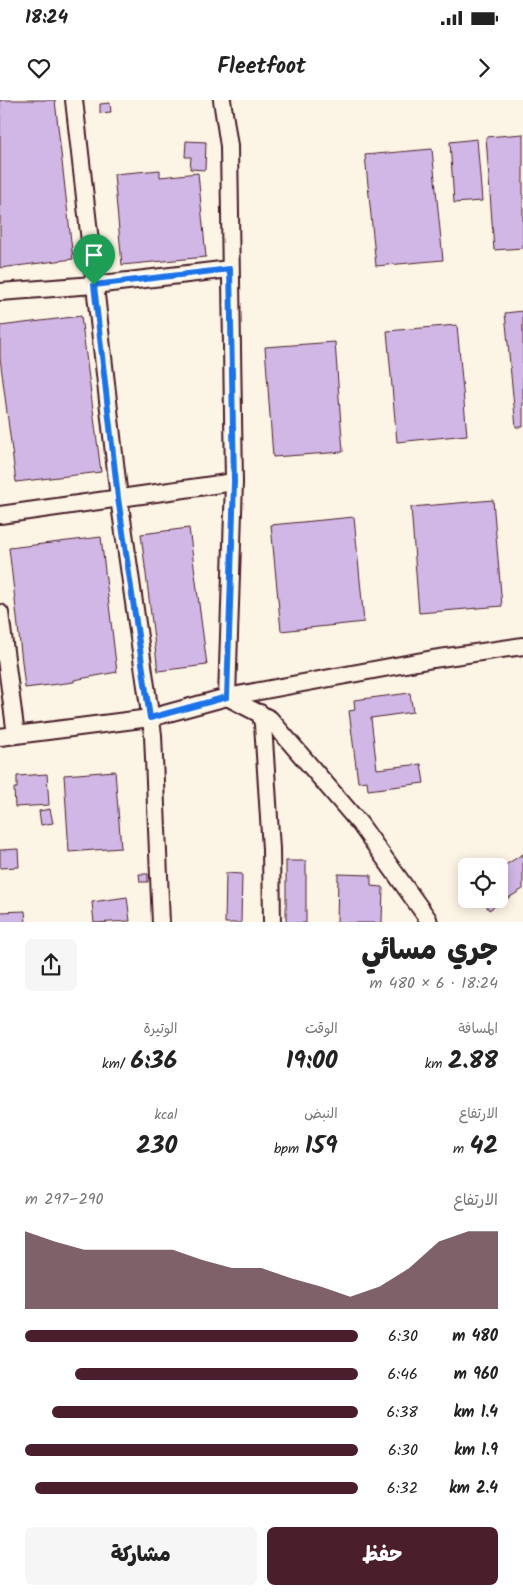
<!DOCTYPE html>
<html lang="ar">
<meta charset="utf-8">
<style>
body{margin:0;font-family:Kalam,"Playpen Sans Arabic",sans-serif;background:#f6f6f6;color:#222;direction:rtl;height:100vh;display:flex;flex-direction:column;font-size:19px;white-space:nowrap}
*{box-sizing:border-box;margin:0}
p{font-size:16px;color:#767676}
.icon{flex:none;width:28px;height:28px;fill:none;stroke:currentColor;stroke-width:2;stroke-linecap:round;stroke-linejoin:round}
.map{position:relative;height:822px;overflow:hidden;direction:ltr}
.panel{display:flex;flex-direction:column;background:#fff;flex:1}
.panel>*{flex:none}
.buttons{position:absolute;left:458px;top:758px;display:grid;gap:10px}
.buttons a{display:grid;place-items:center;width:50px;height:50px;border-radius:8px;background:#fff;box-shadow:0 2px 12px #0003;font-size:25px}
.pin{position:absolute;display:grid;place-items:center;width:42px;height:42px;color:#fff;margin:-51px -21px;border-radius:50% 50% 50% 0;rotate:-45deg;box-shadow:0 0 5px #0007}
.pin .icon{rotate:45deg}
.round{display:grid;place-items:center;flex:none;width:52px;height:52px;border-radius:8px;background:#f6f6f6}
.overview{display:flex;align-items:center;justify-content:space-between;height:85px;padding:0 25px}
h1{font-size:28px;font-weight:800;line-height:38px}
.metrics{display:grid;grid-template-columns:repeat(3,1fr);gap:8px;height:85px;padding:5px 25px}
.metrics div{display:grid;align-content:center}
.metrics b{font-size:25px;font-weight:800}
.metrics small{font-size:14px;font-weight:400}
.metrics p{font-size:14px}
.chart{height:140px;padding:10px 25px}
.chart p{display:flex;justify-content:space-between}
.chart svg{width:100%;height:90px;margin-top:5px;fill:#4a1f2b;opacity:.7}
.button{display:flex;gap:10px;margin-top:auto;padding:10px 25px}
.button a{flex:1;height:58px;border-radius:8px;background:#4a1f2b;color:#fff;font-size:20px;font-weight:800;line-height:58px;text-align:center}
.button a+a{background:#f6f6f6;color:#222}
ul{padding:0 25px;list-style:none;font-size:16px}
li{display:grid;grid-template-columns:80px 60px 1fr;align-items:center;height:38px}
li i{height:12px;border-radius:6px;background:#4a1f2b}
.status{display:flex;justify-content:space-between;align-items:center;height:35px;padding:0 25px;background:#fff;direction:ltr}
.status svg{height:14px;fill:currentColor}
header{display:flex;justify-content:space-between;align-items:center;height:65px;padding:0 25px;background:#fff;font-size:22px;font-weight:800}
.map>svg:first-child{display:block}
</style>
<div class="status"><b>18:24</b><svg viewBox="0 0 49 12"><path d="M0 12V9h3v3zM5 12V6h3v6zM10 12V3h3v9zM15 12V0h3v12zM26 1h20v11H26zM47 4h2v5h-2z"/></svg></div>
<header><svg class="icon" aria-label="forward" viewBox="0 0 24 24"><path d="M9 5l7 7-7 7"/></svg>Fleetfoot<svg class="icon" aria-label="heart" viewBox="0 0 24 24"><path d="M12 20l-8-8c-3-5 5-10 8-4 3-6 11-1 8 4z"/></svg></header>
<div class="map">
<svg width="523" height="823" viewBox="0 0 523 823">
<rect width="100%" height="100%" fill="#fcf5e5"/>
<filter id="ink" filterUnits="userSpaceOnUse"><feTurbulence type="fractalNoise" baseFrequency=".02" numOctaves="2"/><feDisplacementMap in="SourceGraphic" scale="10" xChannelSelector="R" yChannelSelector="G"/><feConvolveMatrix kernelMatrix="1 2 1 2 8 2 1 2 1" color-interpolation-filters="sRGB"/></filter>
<g filter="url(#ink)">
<!-- building -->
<g fill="#d1b7e5" stroke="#4a1f2b">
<path d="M0,0H55L73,159L0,168Z"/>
<path d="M110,3L111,12L100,13V4Z"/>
<path d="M523,34V148L494,150L486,37Z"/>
<path d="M477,39L482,101L454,103L450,42Z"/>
<path d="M186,41L206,42L205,70L190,69L191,57H185Z"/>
<path d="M432,49L443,160L376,166L365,55Z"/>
<path d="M160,70V77L198,73L206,157L122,165L114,74Z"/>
<path d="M523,211V327H516L505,213Z"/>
<path d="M81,216L101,372L16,382L0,258V226Z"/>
<path d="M457,225L467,335L397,342L387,231Z"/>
<path d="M335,242L343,352L273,357L265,247Z"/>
<path d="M493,400L502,506L419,513L411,407Z"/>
<path d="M354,417L364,522L281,531L271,425Z"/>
<path d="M189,428L207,565L158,571L141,434Z"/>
<path d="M101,437L117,572L74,580V582L25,588L9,448Z"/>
<path d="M410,593L413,612L371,618L377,669L421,664L424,683L368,690L367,681L358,682L349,611L355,610L354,600Z"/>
<path d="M115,671L121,748L69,752L64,675Z"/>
<path d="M47,674L49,705L15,707L14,688H17V676Z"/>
<path d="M50,709L53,723L41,725L39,711Z"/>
<path d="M18,749L19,767L0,768V750Z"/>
<path d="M523,754V789L489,810L482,799H499V769Z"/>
<rect x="286" y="761" width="20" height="62"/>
<path d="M226,773L242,774L241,823H225Z"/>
<path d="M139,774H148V782H140Z"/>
<path d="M338,774L371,775V786L383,787L382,823H337Z"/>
<path d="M127,797L130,821L94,823L92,802Z"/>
<path d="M25,811L26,823H0V812Z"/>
</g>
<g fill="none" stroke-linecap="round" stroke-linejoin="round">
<defs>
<g id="minor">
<path d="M74,0L119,398L153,635L161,823"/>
<path d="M0,192L94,185L230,169"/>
<path d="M0,415L234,382"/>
<path d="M0,513L16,635"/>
<path d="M227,597L270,619L360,724L428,819L429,823"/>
<path d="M227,597L433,559L523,546"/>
<path d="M260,613L263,624L271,749L272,823"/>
<path d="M0,637L150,618L227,597L234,382L229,46L222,0"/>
</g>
</defs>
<!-- minor casing -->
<use href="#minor" stroke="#4a1f2b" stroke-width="20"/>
<!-- minor -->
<use href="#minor" stroke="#fcf5e5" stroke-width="16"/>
</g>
</g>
<g fill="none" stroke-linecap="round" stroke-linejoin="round" filter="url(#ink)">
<defs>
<path id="route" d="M230,169L234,382L227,597L150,618L118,398L94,185Z"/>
</defs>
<!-- route casing -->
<use href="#route" stroke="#fff" stroke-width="10"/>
<!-- route -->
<use href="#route" stroke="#1a73e8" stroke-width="6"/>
</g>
</svg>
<div class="buttons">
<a><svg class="icon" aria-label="locate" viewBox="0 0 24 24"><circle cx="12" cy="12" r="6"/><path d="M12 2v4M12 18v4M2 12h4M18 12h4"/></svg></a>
</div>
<div class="pin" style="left:94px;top:185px;background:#1e9e55"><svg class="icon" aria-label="arrive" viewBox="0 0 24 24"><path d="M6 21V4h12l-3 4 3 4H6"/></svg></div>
</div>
<section class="panel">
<div class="overview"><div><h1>جري مسائي</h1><p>18:24 · 6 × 480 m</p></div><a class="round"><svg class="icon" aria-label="share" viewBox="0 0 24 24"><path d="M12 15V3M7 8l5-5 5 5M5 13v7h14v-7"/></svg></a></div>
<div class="metrics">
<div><p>المسافة</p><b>2.88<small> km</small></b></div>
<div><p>الوقت</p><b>19:00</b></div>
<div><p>الوتيرة</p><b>6:36<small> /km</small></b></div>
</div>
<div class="metrics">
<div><p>الارتفاع</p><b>42<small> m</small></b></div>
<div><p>النبض</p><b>159<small> bpm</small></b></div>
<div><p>kcal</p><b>230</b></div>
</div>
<div class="chart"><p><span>الارتفاع</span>290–297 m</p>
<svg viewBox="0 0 160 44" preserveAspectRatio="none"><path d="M0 44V6L10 11L20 15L30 15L40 15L50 15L60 20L70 24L80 24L90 29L100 33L110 38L120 33L130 24L140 11L150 6L160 6V44z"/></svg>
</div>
<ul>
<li><b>480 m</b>6:30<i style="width:100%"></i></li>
<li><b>960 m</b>6:46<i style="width:85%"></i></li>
<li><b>1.4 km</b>6:38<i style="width:92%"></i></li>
<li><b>1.9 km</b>6:30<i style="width:100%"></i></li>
<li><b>2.4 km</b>6:32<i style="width:97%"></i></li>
</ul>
<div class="button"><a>حفظ</a><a>مشاركة</a></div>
</section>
